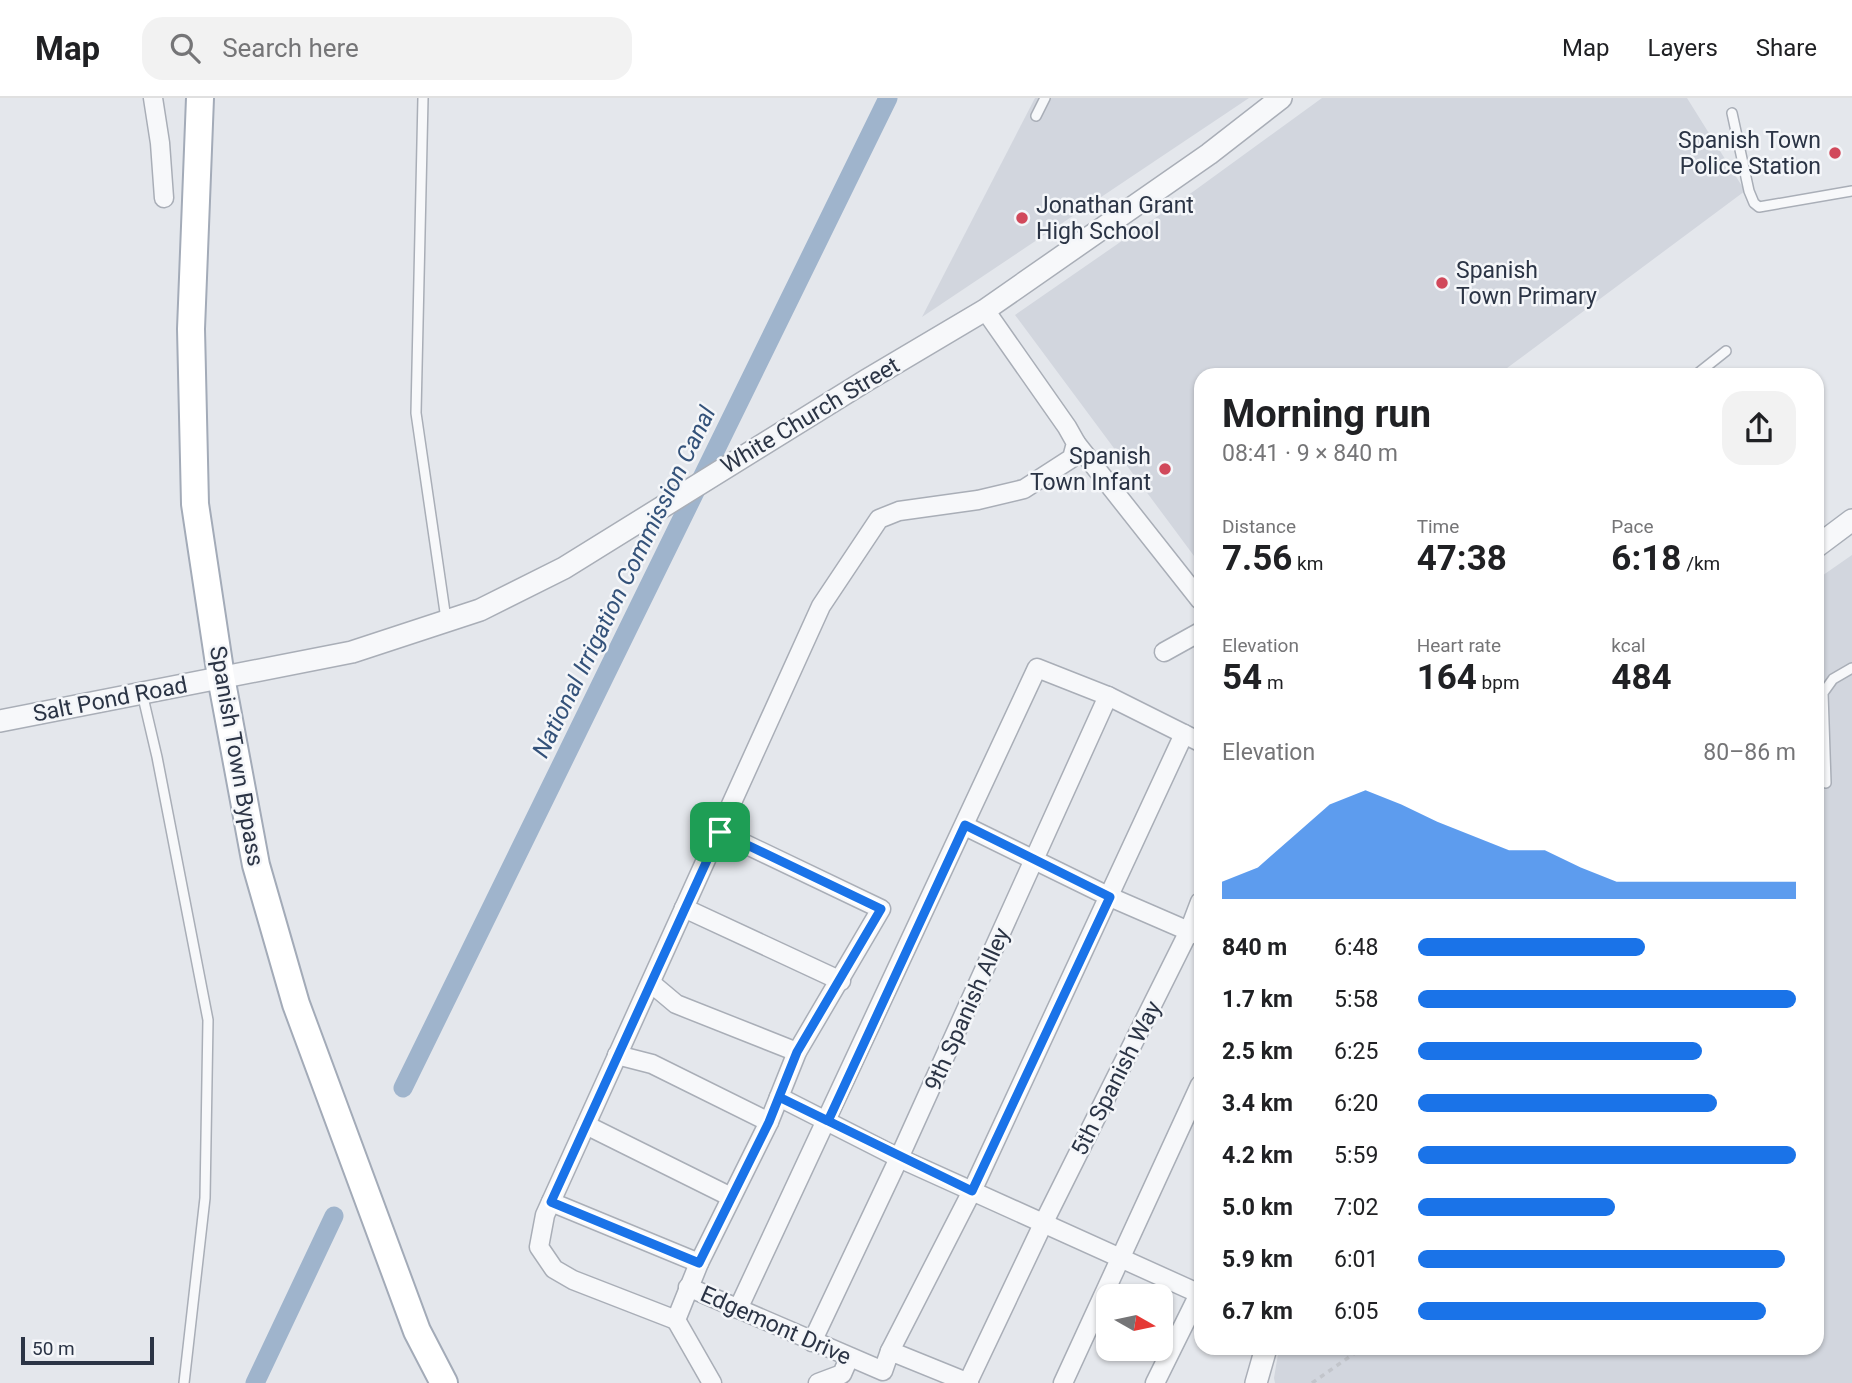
<!DOCTYPE html>
<meta charset="utf-8">
<style>
body{margin:0;font-family:Roboto,sans-serif;background:#f2f2f2;color:#202124;height:100vh;display:flex;flex-direction:column;font-size:26px;white-space:nowrap}
*{box-sizing:border-box;margin:0}
p{font-size:23px;color:#757577}
.icon{flex:none;width:38px;height:38px;fill:none;stroke:currentColor;stroke-width:2;stroke-linecap:round;stroke-linejoin:round}
.map{position:relative;flex:1;overflow:hidden}
.panel{position:absolute;left:1194px;top:270px;width:630px;height:987px;display:flex;flex-direction:column;background:#fff;border-radius:21px;box-shadow:0 2px 5px #0004}
.panel>*{flex:none}
.needle{width:46px;rotate:99deg}
.tools{position:absolute;left:1096px;top:1186px;display:grid;gap:14px}
.tools a{display:grid;place-items:center;width:77px;height:77px;border-radius:14px;background:#fff;box-shadow:0 2px 5px #0004;font-size:35px}
.scale{position:absolute;left:21px;bottom:18px;width:133px;box-sizing:border-box;padding-left:7px;border:4px solid #2b3445;border-top:0;font-size:19px;line-height:24px;white-space:nowrap;color:#2b3445;-webkit-text-stroke:5px #f4f6f9;paint-order:stroke}
.pin{position:absolute;display:grid;place-items:center;width:60px;height:60px;color:#fff;margin:-30px;border-radius:14px;box-shadow:0 4px 10px #0006}
.round{display:grid;place-items:center;flex:none;width:74px;height:74px;border-radius:21px;background:#f2f2f2}
.headline{display:flex;align-items:center;justify-content:space-between;height:119px;padding:0 28px}
h1{font-size:38px;font-weight:700;line-height:52px}
.stats{display:grid;grid-template-columns:repeat(3,1fr);gap:10px;height:119px;padding:7px 28px}
.stats div{display:grid;align-content:center}
.stats b{font-size:35px;font-weight:700}
.stats small{font-size:19px;font-weight:400}
.stats p{font-size:19px}
.chart{height:196px;padding:14px 28px}
.chart p{display:flex;justify-content:space-between}
.chart svg{width:100%;height:126px;margin-top:7px;fill:#1a73e8;opacity:.7}
ul{padding:0 28px;list-style:none;font-size:23px}
li{display:grid;grid-template-columns:112px 84px 1fr;align-items:center;height:52px}
li i{height:18px;border-radius:9px;background:#1a73e8}
header{display:flex;align-items:center;gap:42px;box-sizing:border-box;height:98px;padding:0 35px;background:#fff;border-bottom:2px solid #e0e0e0}
header strong{font-size:33px}
nav{display:flex;gap:38px;margin-inline-start:auto;font-size:24px}
.search{width:490px;height:63px;background:#f2f2f2;display:flex;align-items:center;gap:18px;box-sizing:border-box;padding:0 24px;border-radius:21px;color:#757577;font-size:26px}
.map>svg:first-child{display:block}
</style>
<header>
<strong>Map</strong>
<div class="search"><svg class="icon" aria-label="search" viewBox="0 0 24 24"><circle cx="10" cy="10" r="6"/><path d="M15 15l6 6"/></svg>Search here</div>
<nav><a>Map</a><a>Layers</a><a>Share</a></nav>
</header>
<div class="map">
<svg width="1852" height="1285" viewBox="0 0 1852 1285">
<rect width="100%" height="100%" fill="#e4e7ec"/>
<!-- built -->
<g fill="#d2d6de">
<path d="M1035,0H1249L922,219Z"/>
<path d="M1322,0H1687L1745,93L1499,276H1200V466L1015,217L1194,93Z"/>
<path d="M1852,457V1285H1275L1274,1280L1279,1250H1816V482Z"/>
</g>
<g fill="none" stroke-linecap="round" stroke-linejoin="round">
<!-- canal -->
<g stroke="#9fb4cc" stroke-width="19">
<path d="M403,990L888,0"/>
<path d="M255,1285L334,1118"/>
</g>
<defs>
<g id="service">
<path d="M423,0L416,315L446,521"/>
<path d="M1732,15L1749,93L1754,105L1759,109L1852,93"/>
<path d="M1036,18L1045,0"/>
<path d="M1697,276L1726,253"/>
<path d="M142,595L157,659L208,922L205,1100L184,1285"/>
<path d="M1826,685L1823,595L1833,581L1852,570"/>
</g>
<g id="minor">
<path d="M153,0L160,45L164,100"/>
<path d="M1076,345L1200,502"/>
<path d="M1164,554L1200,534"/>
<path d="M965,728L1110,799L1200,838"/>
<path d="M684,810L841,883"/>
<path d="M651,885L676,906L797,954"/>
<path d="M617,957L652,966L769,1024"/>
<path d="M779,999L899,1060L1200,1196"/>
<path d="M586,1027L731,1099"/>
<path d="M551,1104L699,1165"/>
<path d="M688,1189L883,1273L890,1253L969,1285"/>
<path d="M738,1211L1037,570L1108,598L1200,644"/>
<path d="M676,1222L573,1182L554,1171L539,1149L545,1117L821,508L879,421L899,413L978,402L1024,391L1072,360L1076,345L1067,329L985,212"/>
<path d="M676,1222L699,1165L769,1024L797,954L881,811L720,734"/>
<path d="M676,1222L712,1285"/>
<path d="M812,1244L899,1060L1108,598"/>
<path d="M890,1253L972,1093L1184,636"/>
<path d="M968,1284L1043,1126L1189,833L1200,804"/>
<path d="M818,1285L842,1276L849,1260"/>
<path d="M1063,1285L1200,987"/>
<path d="M1155,1285L1200,1194"/>
</g>
<g id="tertiary">
<path d="M1816,449L1852,422"/>
<path d="M0,623L352,554L480,512L564,470L867,282L985,212L1209,56L1281,0"/>
<path d="M1256,1285L1266,1250"/>
</g>
<path id="primary" d="M200,0L191,231L195,406L221,579L256,767L296,906L417,1233L444,1285"/>
</defs>
<!-- service casing -->
<use href="#service" stroke="#a9aeb7" stroke-width="12"/>
<!-- minor casing -->
<use href="#minor" stroke="#a9aeb7" stroke-width="21"/>
<!-- tertiary casing -->
<use href="#tertiary" stroke="#a9aeb7" stroke-width="24"/>
<!-- primary casing -->
<use href="#primary" stroke="#a3abb8" stroke-width="30"/>
<!-- path -->
<path stroke="#c2c5cb" stroke-width="3.5" stroke-dasharray="5 5" stroke-linecap="butt" d="M1312,1285L1362,1250"/>
<!-- service -->
<use href="#service" stroke="#f7f8fa" stroke-width="9"/>
<!-- minor -->
<use href="#minor" stroke="#f7f8fa" stroke-width="18"/>
<!-- tertiary -->
<use href="#tertiary" stroke="#f7f8fa" stroke-width="21"/>
<!-- primary -->
<use href="#primary" stroke="#fff" stroke-width="26"/>
</g>
<g fill="none" stroke-linecap="round" stroke-linejoin="round">
<defs>
<path id="route" d="M720,734L551,1104L699,1165L769,1024L779,999L972,1093L1110,799L965,727L828,1023L779,999L797,954L881,811L720,734"/>
</defs>
<!-- route casing -->
<use href="#route" stroke="#fff" stroke-width="14"/>
<!-- route -->
<use href="#route" stroke="#1a73e8" stroke-width="9"/>
</g>
<!-- markers -->
<g fill="#d1495b" stroke="#f4f6f9" stroke-width="2.5">
<circle cx="1835" cy="55" r="7"/>
<circle cx="1022" cy="120" r="7"/>
<circle cx="1442" cy="185" r="7"/>
<circle cx="1165" cy="371" r="7"/>
</g>
<g text-anchor="middle" stroke-width="5" stroke-linejoin="round" paint-order="stroke">
<!-- poi labels -->
<g font-size="23" fill="#2b3445" stroke="#f4f6f9" text-anchor="end">
<text x="1821" y="50">Spanish Town<tspan x="1821" dy="26">Police Station</tspan></text>
<text x="1036" y="115" text-anchor="start">Jonathan Grant<tspan x="1036" dy="26">High School</tspan></text>
<text x="1456" y="180" text-anchor="start">Spanish<tspan x="1456" dy="26">Town Primary</tspan></text>
<text x="1151" y="366">Spanish<tspan x="1151" dy="26">Town Infant</tspan></text>
</g>
<!-- street labels -->
<g font-size="23" fill="#2b3445" stroke="#f4f6f9">
<text transform="translate(810 317) rotate(-31)" y="8">White Church Street</text>
<text transform="translate(110 601) rotate(-11)" y="8">Salt Pond Road</text>
<text transform="translate(237 658) rotate(80)" y="8">Spanish Town Bypass</text>
<text transform="translate(967 911) rotate(-66)" y="8">9th Spanish Alley</text>
<text transform="translate(1116 980) rotate(-63)" y="8">5th Spanish Way</text>
<text transform="translate(776 1227) rotate(24)" y="8">Edgemont Drive</text>
</g>
<!-- water labels -->
<g font-size="24" font-style="italic" fill="#34527a" stroke="#f4f6f9">
<text transform="translate(624 484) rotate(-64)" y="8">National Irrigation Commission Canal</text>
</g>
</g>
</svg>
<div class="tools">
<a><svg class="needle" viewBox="-14 -14 28 28"><path d="M0-13l5 13h-10z" fill="#e53935"/><path d="M0 13l5-13h-10z" fill="#757577"/></svg></a>
</div>
<div class="scale">50 m</div>
<div class="pin" style="left:720px;top:734px;background:#1e9e55"><svg class="icon" aria-label="arrive" viewBox="0 0 24 24"><path d="M6 21V4h12l-3 4 3 4H6"/></svg></div>
<section class="panel">
<div class="headline"><div><h1>Morning run</h1><p>08:41 · 9 × 840 m</p></div><a class="round"><svg class="icon" aria-label="share" viewBox="0 0 24 24"><path d="M12 15V3M7 8l5-5 5 5M5 13v7h14v-7"/></svg></a></div>
<div class="stats">
<div><p>Distance</p><b>7.56<small> km</small></b></div>
<div><p>Time</p><b>47:38</b></div>
<div><p>Pace</p><b>6:18<small> /km</small></b></div>
</div>
<div class="stats">
<div><p>Elevation</p><b>54<small> m</small></b></div>
<div><p>Heart rate</p><b>164<small> bpm</small></b></div>
<div><p>kcal</p><b>484</b></div>
</div>
<div class="chart"><p><span>Elevation</span>80–86 m</p>
<svg viewBox="0 0 160 44" preserveAspectRatio="none"><path d="M0 44V38L10 33L20 22L30 11L40 6L50 11L60 17L70 22L80 27L90 27L100 33L110 38L120 38L130 38L140 38L150 38L160 38V44z"/></svg>
</div>
<ul>
<li><b>840 m</b>6:48<i style="width:60%"></i></li>
<li><b>1.7 km</b>5:58<i style="width:100%"></i></li>
<li><b>2.5 km</b>6:25<i style="width:75%"></i></li>
<li><b>3.4 km</b>6:20<i style="width:79%"></i></li>
<li><b>4.2 km</b>5:59<i style="width:100%"></i></li>
<li><b>5.0 km</b>7:02<i style="width:52%"></i></li>
<li><b>5.9 km</b>6:01<i style="width:97%"></i></li>
<li><b>6.7 km</b>6:05<i style="width:92%"></i></li>
</ul>
</section>
</div>
